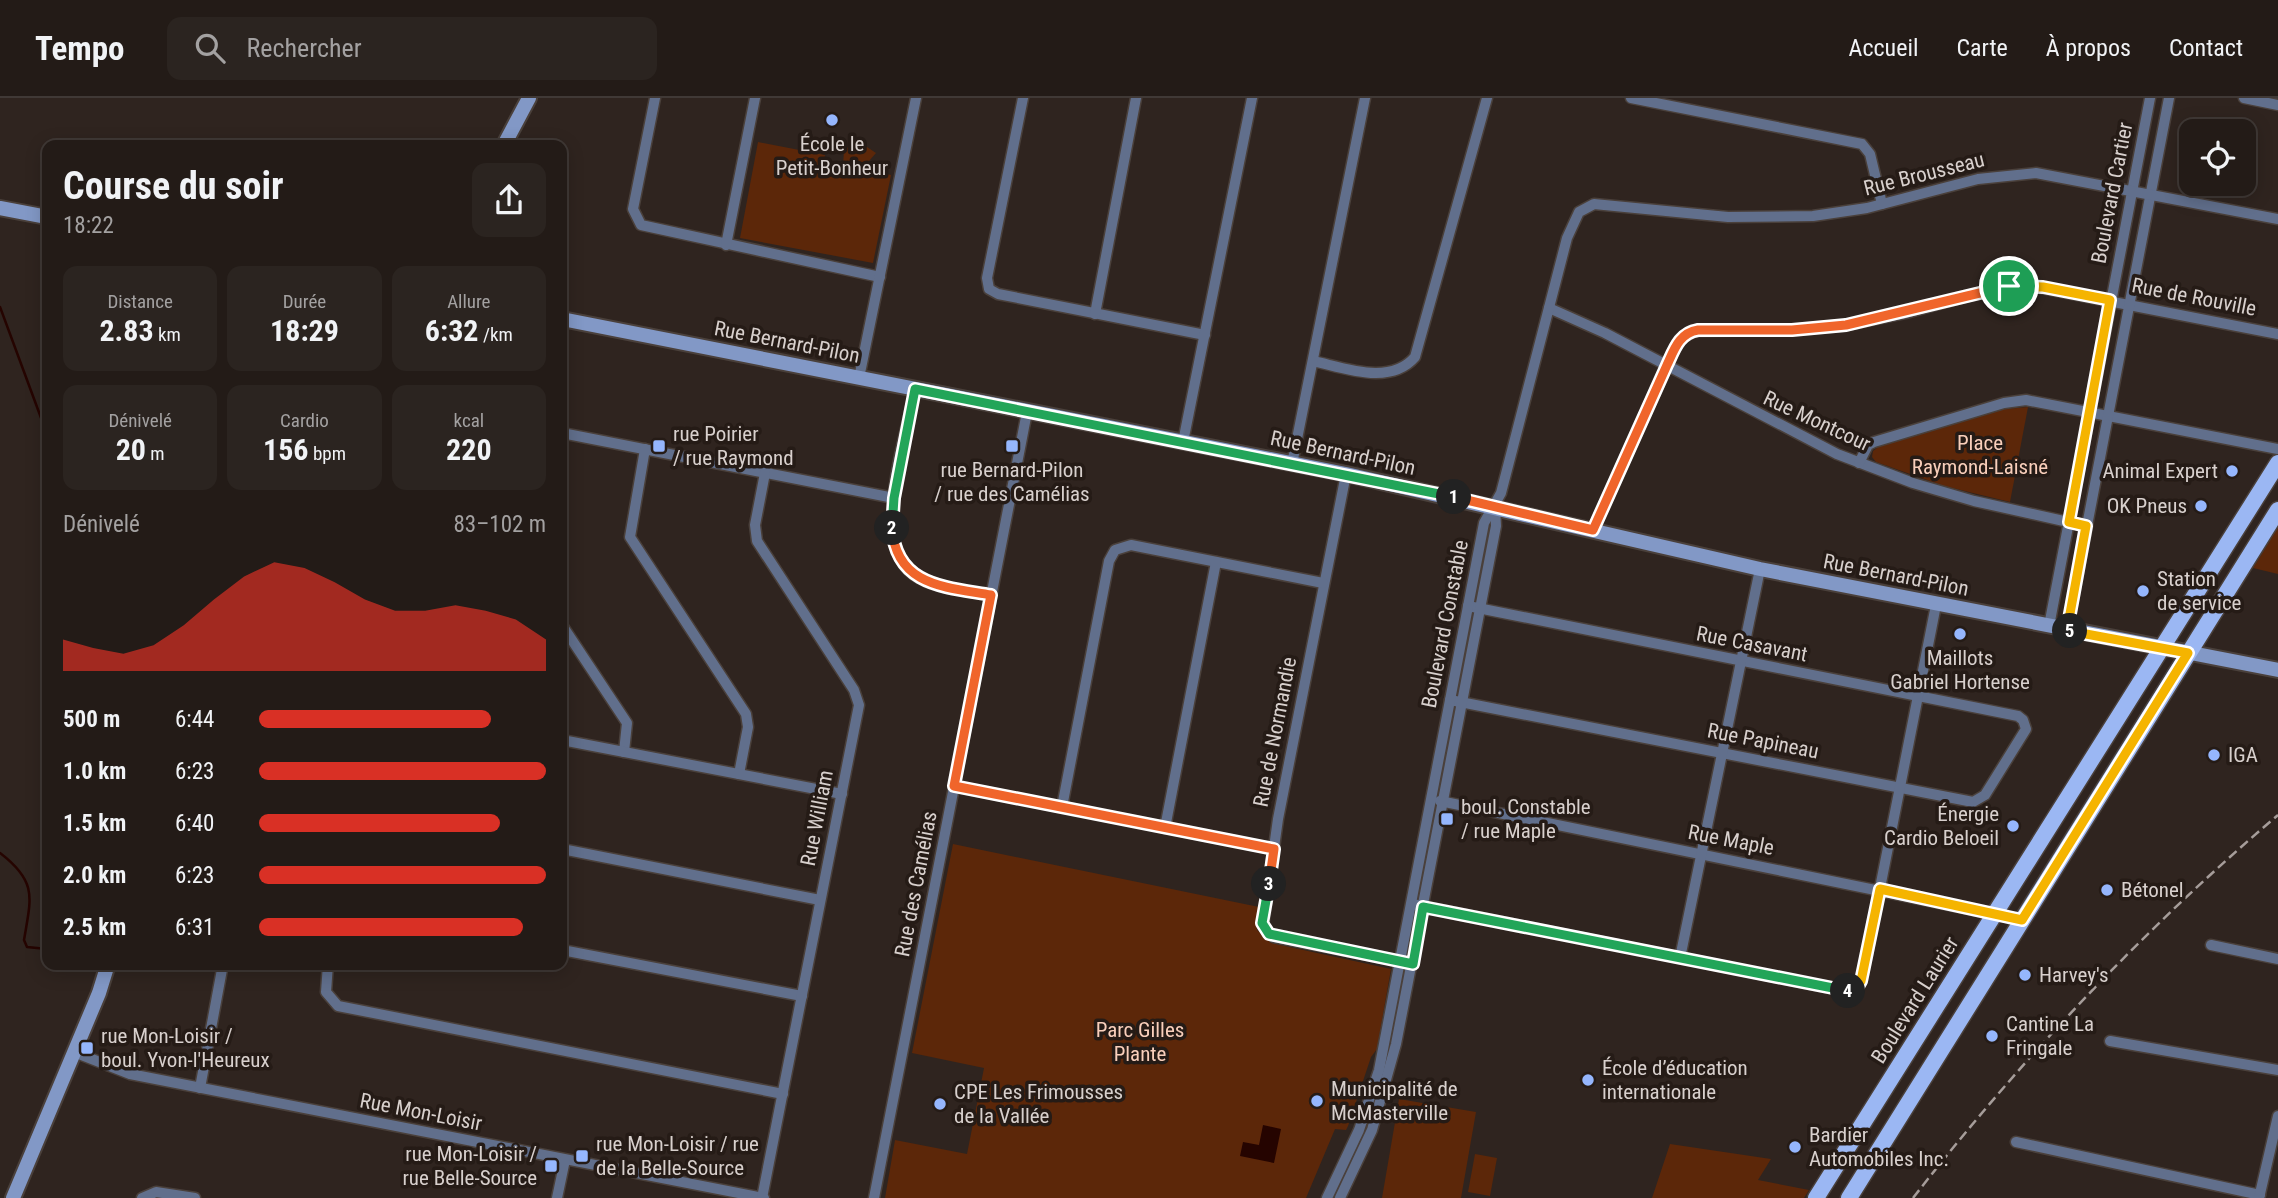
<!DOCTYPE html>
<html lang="fr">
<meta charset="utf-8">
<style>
body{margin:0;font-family:"Roboto Condensed",sans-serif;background:#2b2420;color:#f1f3f6;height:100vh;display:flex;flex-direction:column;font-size:26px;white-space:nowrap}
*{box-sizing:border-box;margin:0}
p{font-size:23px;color:#a3a1a1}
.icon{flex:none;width:38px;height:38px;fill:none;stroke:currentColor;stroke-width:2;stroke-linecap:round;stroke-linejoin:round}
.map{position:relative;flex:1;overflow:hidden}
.sheet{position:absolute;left:42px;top:42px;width:525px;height:830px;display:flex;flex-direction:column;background:#231b17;border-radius:14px;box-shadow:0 4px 18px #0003,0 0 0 2px #403936}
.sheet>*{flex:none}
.controls{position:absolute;left:2179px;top:21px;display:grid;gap:14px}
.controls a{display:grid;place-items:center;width:77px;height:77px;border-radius:14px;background:#231b17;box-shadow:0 4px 18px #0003,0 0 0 2px #403936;font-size:35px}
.pin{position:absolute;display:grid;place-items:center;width:60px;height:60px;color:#fff;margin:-30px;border:4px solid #fff;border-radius:50%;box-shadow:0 2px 7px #0007}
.km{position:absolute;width:35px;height:35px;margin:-18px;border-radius:50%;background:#222;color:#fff;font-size:19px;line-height:35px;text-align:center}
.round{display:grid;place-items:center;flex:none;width:74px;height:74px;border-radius:14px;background:#2b2420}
.summary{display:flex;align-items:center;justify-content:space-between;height:119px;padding:0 21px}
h1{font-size:38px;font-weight:700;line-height:52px}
.figures{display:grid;grid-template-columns:repeat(3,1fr);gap:10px;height:119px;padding:7px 21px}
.figures div{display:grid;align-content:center;border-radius:14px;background:#2b2420;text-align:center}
.figures b{font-size:30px;font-weight:700}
.figures small{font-size:19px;font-weight:400}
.figures p{font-size:19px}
.chart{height:196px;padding:14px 21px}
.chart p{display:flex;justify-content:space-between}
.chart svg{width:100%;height:126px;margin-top:7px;fill:#d93025;opacity:.7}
ul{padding:0 21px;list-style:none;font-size:23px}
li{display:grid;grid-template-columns:112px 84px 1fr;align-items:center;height:52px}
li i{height:18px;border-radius:9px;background:#d93025}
header{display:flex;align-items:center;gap:42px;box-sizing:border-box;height:98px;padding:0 35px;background:#231b17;border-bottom:2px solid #403936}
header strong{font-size:33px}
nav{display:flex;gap:38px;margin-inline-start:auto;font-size:24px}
.search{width:490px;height:63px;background:#2b2420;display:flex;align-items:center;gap:18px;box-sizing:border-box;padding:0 24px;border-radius:14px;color:#a3a1a1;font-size:26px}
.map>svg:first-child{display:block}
</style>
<header>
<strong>Tempo</strong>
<div class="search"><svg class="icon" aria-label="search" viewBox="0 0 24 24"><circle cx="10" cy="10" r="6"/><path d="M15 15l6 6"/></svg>Rechercher</div>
<nav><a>Accueil</a><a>Carte</a><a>À propos</a><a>Contact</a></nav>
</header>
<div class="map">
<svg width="2278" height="1100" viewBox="0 0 2278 1100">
<rect width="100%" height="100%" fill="#2f241f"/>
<!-- green -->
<g fill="#5c2709">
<path d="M758,44L825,57L824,63L843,67L844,53L853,44L861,45L876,55L862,71L891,77L873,165L740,140Z"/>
<path d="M2028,309L2010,404L1944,388L1876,364L1872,359L1873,353L1878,349L2005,311Z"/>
<path d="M2278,429V476L2253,470Z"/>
<path d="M953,746L1259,809L1257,832L1271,845L1391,871L1377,951L1371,959L1348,1028L1346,1032L1335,1031L1306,1100H885L895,1042L967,1056L984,970L912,955Z"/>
<path d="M1399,1001L1476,1014L1461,1100H1382Z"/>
<path d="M1670,1046L1771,1061L1758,1082L1809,1092L1804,1100H1652Z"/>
<path d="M1475,1056L1497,1060L1490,1098L1468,1094Z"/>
</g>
<!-- water -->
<path fill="#250400" d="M1263,1027L1281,1031L1274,1065L1240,1058L1243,1044L1259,1047Z"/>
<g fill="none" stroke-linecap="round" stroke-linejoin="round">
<!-- stream -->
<g stroke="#250400" stroke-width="2.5">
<path d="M0,209L47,336"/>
<path d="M0,755C38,784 31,800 24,842L27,849L47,851"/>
<path d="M76,866L82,871"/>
</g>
<defs>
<g id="street">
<path d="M655,0L633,111L641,127L880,179"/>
<path d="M1023,0L987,180L989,191L998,196L1205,237"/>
<path d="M1631,0L1862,46L1870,56L1882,106"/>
<path d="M2244,0L2278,7"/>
<path d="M726,147L755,0"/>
<path d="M1549,210L1605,235L1837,356L1913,385L1974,403L2086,428"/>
<path d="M1095,216L1136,0"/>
<path d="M1313,263C1345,270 1390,288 1415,259L1487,0"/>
<path d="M859,280L916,0"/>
<path d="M915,291C907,336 869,445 914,477C934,491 967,493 991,497"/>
<path d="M562,335L894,400"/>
<path d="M1183,344L1252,0"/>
<path d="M645,351L630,439L746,616L748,629L739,676"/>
<path d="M1859,365L1868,347L1874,344L2004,305L2026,302L2278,351"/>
<path d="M1292,366L1365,0"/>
<path d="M1346,376L1278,721L1263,828L1274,839L1406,864"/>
<path d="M1593,432L1671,259L1680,241L1691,233L1792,232L1847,227L1906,215L1993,191L2026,187L2278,236"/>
<path d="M562,527L627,625L624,654"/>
<path d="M2049,528L2150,0"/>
<path d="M2067,532L2169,0"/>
<path d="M1450,602L1973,704L1985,697L2026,631L2023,622L2018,618L1468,508"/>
<path d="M562,642L842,696"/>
<path d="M954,688L1274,751"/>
<path d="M1440,703L2022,822"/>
<path d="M1062,709L1109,463L1115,452L1131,447L1323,485"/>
<path d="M1165,730L1216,464"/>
<path d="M562,751L820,802"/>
<path d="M1412,806L1840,892L1855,891L1862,881L1936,507"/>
<path d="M2211,847L2278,861"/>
<path d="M562,852L802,898"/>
<path d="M1680,860L1760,471"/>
<path d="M328,866L326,894L338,908L783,996"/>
<path d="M2110,943L2278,972"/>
<path d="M74,954L130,976L764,1100"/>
<path d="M200,990L223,866"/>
<path d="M2016,1044L2260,1097"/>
<path d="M142,1100L156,1094L195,1100"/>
<path d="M557,1100L565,1062"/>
<path d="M762,1100L859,607L854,592L757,443L755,427L765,375"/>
<path d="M874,1100L1027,314"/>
<path d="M1327,1100L1359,1032L1379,972L1484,425L1501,395L1567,140L1579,114L1594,106L1728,119L1813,118L1867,110L1978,81L2036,75L2278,121"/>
<path d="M1340,1100L1372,1032L1396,946L1496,428L1495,409"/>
<path d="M2259,1100L2278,1018"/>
</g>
<g id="secondary">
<path d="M504,47L529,0"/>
<path d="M0,110L47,119"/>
<path d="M562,221L1346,376L1760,471L2278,572"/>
<path d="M13,1100L99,895L108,866"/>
</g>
<g id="primary">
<path d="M1816,1100L2278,365"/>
<path d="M1849,1100L2278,412"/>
</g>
</defs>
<!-- street casing -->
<use href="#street" stroke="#4a403b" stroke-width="13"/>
<!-- secondary casing -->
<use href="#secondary" stroke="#4a403b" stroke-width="18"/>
<!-- primary casing -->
<use href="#primary" stroke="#4a403b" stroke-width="19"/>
<!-- street -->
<use href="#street" stroke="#616f8c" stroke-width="10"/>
<!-- secondary -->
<use href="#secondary" stroke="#8298c6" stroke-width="14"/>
<!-- primary -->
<use href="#primary" stroke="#9bb7f3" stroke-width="16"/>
<!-- rail -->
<path stroke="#a69d9a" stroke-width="2.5" stroke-dasharray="10 5" stroke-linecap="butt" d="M1913,1100C2022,960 2143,832 2278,717"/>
</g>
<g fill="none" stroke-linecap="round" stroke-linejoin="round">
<defs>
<path id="split-1" d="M1454,399L1593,432L1667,267C1674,252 1679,235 1698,232H1792L1846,227L2009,188"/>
<path id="split-2" d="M892,430L894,400L915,291L1454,399"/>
<path id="split-3" d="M892,430C896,488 945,489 991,497L954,688L1274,751L1269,786"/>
<path id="split-4" d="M1269,786L1262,825L1269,836L1413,866L1423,809L1848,893"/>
<path id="split-5" d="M1848,893L1857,890L1861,883L1880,791L2022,822L2188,555L2070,533"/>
<path id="split-6" d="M2009,188L2043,189L2110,202L2069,424L2086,428L2067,532L2070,533"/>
</defs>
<!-- split-1 casing -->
<use href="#split-1" stroke="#fff" stroke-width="14"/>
<!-- split-2 casing -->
<use href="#split-2" stroke="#fff" stroke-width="14"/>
<!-- split-3 casing -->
<use href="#split-3" stroke="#fff" stroke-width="14"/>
<!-- split-4 casing -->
<use href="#split-4" stroke="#fff" stroke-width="14"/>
<!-- split-5 casing -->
<use href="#split-5" stroke="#fff" stroke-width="14"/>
<!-- split-6 casing -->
<use href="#split-6" stroke="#fff" stroke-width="14"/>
<!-- split-1 -->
<use href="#split-1" stroke="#f0652b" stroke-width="9"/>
<!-- split-2 -->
<use href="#split-2" stroke="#22a559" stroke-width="9"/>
<!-- split-3 -->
<use href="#split-3" stroke="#f0652b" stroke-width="9"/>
<!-- split-4 -->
<use href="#split-4" stroke="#22a559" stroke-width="9"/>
<!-- split-5 -->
<use href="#split-5" stroke="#f5b400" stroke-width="9"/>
<!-- split-6 -->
<use href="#split-6" stroke="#f5b400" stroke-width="9"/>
</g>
<!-- markers -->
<g fill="#95b6fd" stroke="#251b16" stroke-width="2.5">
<circle cx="832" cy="22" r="7"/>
<rect x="652" y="341" width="14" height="14" rx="3.5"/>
<rect x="1005" y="341" width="14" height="14" rx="3.5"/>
<circle cx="2232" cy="373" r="7"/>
<circle cx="2201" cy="408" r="7"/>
<circle cx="2143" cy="493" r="7"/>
<circle cx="1960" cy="536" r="7"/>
<circle cx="2214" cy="657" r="7"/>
<rect x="1440" y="714" width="14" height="14" rx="3.5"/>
<circle cx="2013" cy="728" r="7"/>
<circle cx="2107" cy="792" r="7"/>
<circle cx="2025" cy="877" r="7"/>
<circle cx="1992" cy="938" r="7"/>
<rect x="80" y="943" width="14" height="14" rx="3.5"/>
<circle cx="1588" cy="982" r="7"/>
<circle cx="1317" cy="1003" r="7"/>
<circle cx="940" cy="1006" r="7"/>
<circle cx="1795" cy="1049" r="7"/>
<rect x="575" y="1051" width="14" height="14" rx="3.5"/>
<rect x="544" y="1061" width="14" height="14" rx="3.5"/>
</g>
<g text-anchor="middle" stroke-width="7" stroke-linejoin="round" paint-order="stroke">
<!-- poi labels -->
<g font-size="21" fill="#d8d0cd" stroke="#251b16" text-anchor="start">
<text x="832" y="53" text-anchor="middle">École le<tspan x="832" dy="24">Petit-Bonheur</tspan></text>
<text x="673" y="343">rue Poirier<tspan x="673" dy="24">/ rue Raymond</tspan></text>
<text x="1012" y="379" text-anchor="middle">rue Bernard-Pilon<tspan x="1012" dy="24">/ rue des Camélias</tspan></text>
<text x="2218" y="380" text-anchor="end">Animal Expert</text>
<text x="2187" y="415" text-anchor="end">OK Pneus</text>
<text x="2157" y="488">Station<tspan x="2157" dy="24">de service</tspan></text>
<text x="1960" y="567" text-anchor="middle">Maillots<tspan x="1960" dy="24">Gabriel Hortense</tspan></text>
<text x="2228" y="664">IGA</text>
<text x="1461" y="716">boul. Constable<tspan x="1461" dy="24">/ rue Maple</tspan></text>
<text x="1999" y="723" text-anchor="end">Énergie<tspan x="1999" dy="24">Cardio Beloeil</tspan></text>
<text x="2121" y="799">Bétonel</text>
<text x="2039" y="884">Harvey's</text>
<text x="2006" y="933">Cantine La<tspan x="2006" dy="24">Fringale</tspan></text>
<text x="101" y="945">rue Mon-Loisir /<tspan x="101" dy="24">boul. Yvon-l'Heureux</tspan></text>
<text x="1602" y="977">École d’éducation<tspan x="1602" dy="24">internationale</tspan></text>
<text x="1331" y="998">Municipalité de<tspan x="1331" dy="24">McMasterville</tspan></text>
<text x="954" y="1001">CPE Les Frimousses<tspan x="954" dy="24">de la Vallée</tspan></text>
<text x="1809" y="1044">Bardier<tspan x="1809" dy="24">Automobiles Inc.</tspan></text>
<text x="596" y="1053">rue Mon-Loisir / rue<tspan x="596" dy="24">de la Belle-Source</tspan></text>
<text x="537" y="1063" text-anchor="end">rue Mon-Loisir /<tspan x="537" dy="24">rue Belle-Source</tspan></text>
</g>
<!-- street labels -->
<g font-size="21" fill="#d8d0cd" stroke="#251b16">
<text transform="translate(1924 76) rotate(-14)" y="7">Rue Brousseau</text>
<text transform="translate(2112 95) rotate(-79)" y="7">Boulevard Cartier</text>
<text transform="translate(2194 199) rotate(11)" y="7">Rue de Rouville</text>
<text transform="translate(787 244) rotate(11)" y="7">Rue Bernard-Pilon</text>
<text transform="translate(1817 323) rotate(25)" y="7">Rue Montcour</text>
<text transform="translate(1343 355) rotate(12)" y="7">Rue Bernard-Pilon</text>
<text transform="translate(1896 477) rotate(11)" y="7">Rue Bernard-Pilon</text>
<text transform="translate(1445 526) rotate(-79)" y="7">Boulevard Constable</text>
<text transform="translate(1752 546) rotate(11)" y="7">Rue Casavant</text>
<text transform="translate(1275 634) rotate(-79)" y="7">Rue de Normandie</text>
<text transform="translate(1763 643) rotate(11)" y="7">Rue Papineau</text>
<text transform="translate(817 720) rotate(-79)" y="7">Rue William</text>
<text transform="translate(1731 742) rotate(11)" y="7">Rue Maple</text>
<text transform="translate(916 786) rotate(-79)" y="7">Rue des Camélias</text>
<text transform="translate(1915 902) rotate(-58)" y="7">Boulevard Laurier</text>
<text transform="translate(421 1014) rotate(11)" y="7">Rue Mon-Loisir</text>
</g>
<!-- park labels -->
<g font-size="21" fill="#f9cfbb" stroke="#251b16">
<text x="1980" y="352">Place<tspan x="1980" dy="24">Raymond-Laisné</tspan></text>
<text x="1140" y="939">Parc Gilles<tspan x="1140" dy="24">Plante</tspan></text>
</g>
</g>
</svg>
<div class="controls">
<a><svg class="icon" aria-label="locate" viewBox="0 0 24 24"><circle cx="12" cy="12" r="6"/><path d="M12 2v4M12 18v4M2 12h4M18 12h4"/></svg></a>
</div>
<div class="pin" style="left:2009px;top:188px;background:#1e9e55"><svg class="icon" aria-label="arrive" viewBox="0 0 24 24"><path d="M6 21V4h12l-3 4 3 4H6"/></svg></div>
<b class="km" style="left:1454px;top:399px">1</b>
<b class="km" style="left:892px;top:430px">2</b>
<b class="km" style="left:1269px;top:786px">3</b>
<b class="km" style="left:1848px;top:893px">4</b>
<b class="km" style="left:2070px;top:533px">5</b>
<section class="sheet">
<div class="summary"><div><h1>Course du soir</h1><p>18:22</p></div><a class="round"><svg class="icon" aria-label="share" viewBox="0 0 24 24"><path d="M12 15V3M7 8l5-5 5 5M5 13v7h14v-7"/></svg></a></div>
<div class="figures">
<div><p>Distance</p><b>2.83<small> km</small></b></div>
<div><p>Durée</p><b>18:29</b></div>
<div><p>Allure</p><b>6:32<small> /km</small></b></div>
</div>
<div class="figures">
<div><p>Dénivelé</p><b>20<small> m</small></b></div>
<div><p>Cardio</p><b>156<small> bpm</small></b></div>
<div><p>kcal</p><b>220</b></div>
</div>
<div class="chart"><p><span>Dénivelé</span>83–102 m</p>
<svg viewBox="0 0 160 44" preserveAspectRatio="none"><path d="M0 44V33L10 36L20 38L30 35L40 28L50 19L60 11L70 6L80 8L90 13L100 19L110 23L120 23L130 21L140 23L150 26L160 33V44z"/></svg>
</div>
<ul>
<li><b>500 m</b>6:44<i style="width:81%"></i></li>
<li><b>1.0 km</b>6:23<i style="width:100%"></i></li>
<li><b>1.5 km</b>6:40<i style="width:84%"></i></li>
<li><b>2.0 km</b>6:23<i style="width:100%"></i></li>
<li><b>2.5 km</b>6:31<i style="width:92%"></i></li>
</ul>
</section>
</div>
